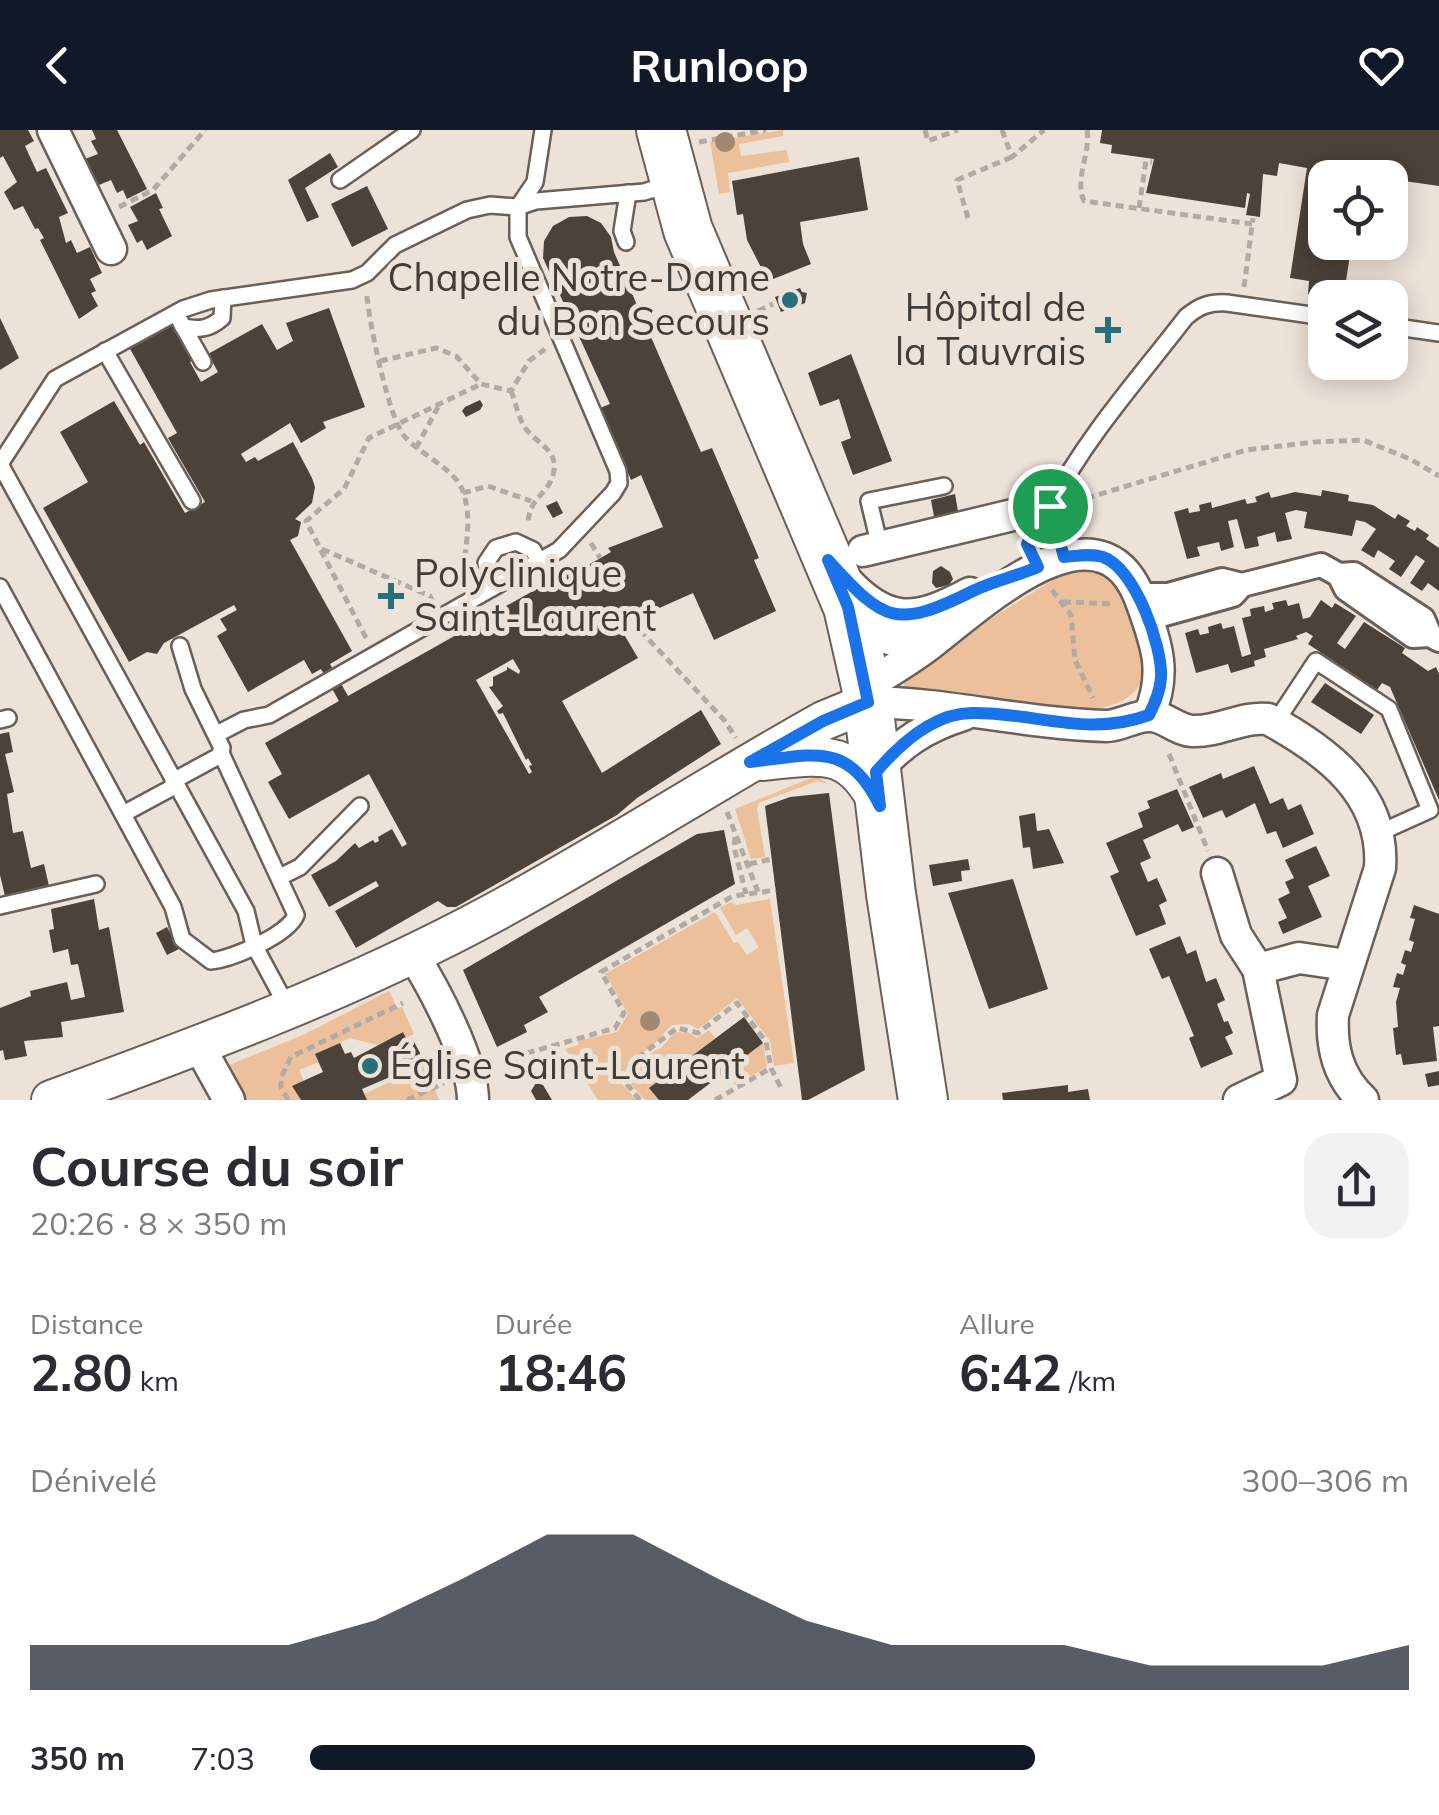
<!DOCTYPE html>
<html lang="fr">
<meta charset="utf-8">
<style>
body{margin:0;font-family:Mulish,sans-serif;background:#f2f2f3;color:#2b2b33;height:100vh;display:flex;flex-direction:column;font-size:38px;white-space:nowrap}
*{box-sizing:border-box;margin:0}
p{font-size:32px;color:#7c7c81}
.icon{flex:none;width:55px;height:55px;fill:none;stroke:currentColor;stroke-width:2;stroke-linecap:round;stroke-linejoin:round}
.map{position:relative;height:970px;overflow:hidden}
.panel{display:flex;flex-direction:column;background:#fff;flex:1}
.panel>*{flex:none}
.buttons{position:absolute;left:1308px;top:30px;display:grid;gap:20px}
.buttons a{display:grid;place-items:center;width:100px;height:100px;border-radius:20px;background:#fff;box-shadow:0 5px 25px #0003;font-size:50px}
.pin{position:absolute;display:grid;place-items:center;width:85px;height:85px;color:#fff;margin:-42px;border:5px solid #fff;border-radius:50%;box-shadow:0 2px 10px #0007}
.round{display:grid;place-items:center;flex:none;width:105px;height:105px;border-radius:30px;background:#f2f2f3}
.head{display:flex;align-items:center;justify-content:space-between;height:170px;padding:0 30px}
h1{font-size:55px;font-weight:700;line-height:75px}
.stats{display:grid;grid-template-columns:repeat(3,1fr);gap:15px;height:170px;padding:10px 30px}
.stats div{display:grid;align-content:center}
.stats b{font-size:50px;font-weight:700}
.stats small{font-size:28px;font-weight:400}
.stats p{font-size:28px}
.chart{height:280px;padding:20px 30px}
.chart p{display:flex;justify-content:space-between}
.chart svg{width:100%;height:180px;margin-top:10px;fill:#111827;opacity:.7}
ul{padding:0 30px;list-style:none;font-size:32px}
li{display:grid;grid-template-columns:160px 120px 1fr;align-items:center;height:75px}
li i{height:25px;border-radius:12px;background:#111827}
header{display:flex;justify-content:space-between;align-items:center;height:130px;padding:0 30px;background:#111827;color:#fff;font-size:45px;font-weight:700}
.map>svg:first-child{display:block}
</style>
<header><svg class="icon" aria-label="back" viewBox="0 0 24 24"><path d="M15 5l-7 7 7 7"/></svg>Runloop<svg class="icon" aria-label="heart" viewBox="0 0 24 24"><path d="M12 20l-8-8c-3-5 5-10 8-4 3-6 11-1 8 4z"/></svg></header>
<div class="map">
<svg width="1439" height="970" viewBox="0 0 1439 970">
<rect width="100%" height="100%" fill="#ede2d8"/>
<!-- green -->
<g fill="#ebc09b">
<path d="M783,0V6L739,14L741,26L787,20L789,32L728,43L730,62L719,64L710,12Z"/>
<path d="M1069,440C1081,440 1096,438 1107,444C1123,452 1127,474 1133,490C1148,535 1155,566 1098,579L906,563L902,544Z"/>
<path d="M816,646L829,654L817,651L759,673L757,679L765,727L751,729L735,679Z"/>
<path d="M770,769L794,933L774,936L770,911L737,868L698,899L688,894L672,895C665,901 660,909 653,915C637,928 623,931 623,955L637,970H598L565,919L578,915V911L617,902L628,884L605,844L715,782L734,813L738,812L747,825L759,817L747,798L736,805L720,778L731,772L736,775Z"/>
<path d="M389,861L397,878L402,877L414,904L406,908L403,901L381,916L350,908L316,924L319,932L299,940L304,951L292,956L301,970H244L227,936L305,904Z"/>
<path d="M709,900L715,908L649,958L659,970H645L630,954L627,947L639,930L662,917L675,902L690,903L697,908Z"/>
<path d="M763,913L767,937L734,955V948L729,938Z"/>
<path d="M425,936L439,970H367L364,964Z"/>
</g>
<!-- building -->
<g fill="#4b423a" fill-rule="evenodd">
<path d="M0,0H28L34,11L25,16L37,42L46,38L68,83L59,87L66,113L71,110L77,123L90,117L102,143L90,149L96,161L91,163L98,176L79,189L46,122L40,110L44,108L38,98L35,99L23,76L14,80L4,62L17,52L3,26L0,28Z"/>
<path d="M92,0H117L147,59L127,69L123,60L117,63L111,50L99,55L85,29L98,24L91,11L96,9Z"/>
<path d="M1102,0H1439V56L1362,45V48H1325V112H1352L1345,157L1338,156L1336,168L1308,164L1309,151L1290,148L1307,38L1279,33L1277,46L1263,44L1260,87L1246,85L1250,64L1247,63L1245,78L1146,63L1154,29L1111,23L1112,15L1100,13Z"/>
<path d="M330,23L338,37L305,58L319,87L307,92L288,50Z"/>
<path d="M859,27L868,80L800,92L803,114L811,134L768,151L747,110L743,84L737,85L732,51Z"/>
<path d="M367,56L388,99L352,117L331,74Z"/>
<path d="M156,63L163,78L159,79L172,106L147,120L142,110L137,113L128,95L138,91L130,77Z"/>
<path d="M587,86L601,93L611,107L614,122L701,322L712,318L759,428L754,430L776,481L714,510L693,463L619,496L638,528L562,571L602,643L701,580L721,614L637,668L617,685L456,777H447L438,771L356,818L335,781L379,756L376,751L329,777L311,745L336,731L355,713L359,718L373,710L375,713L379,711L378,707L392,699L402,717L407,714L369,644L289,689L268,652L282,644L265,613L339,571L321,539L312,544L304,530L248,562L217,506L227,500L220,489L237,480L234,475L164,513L157,524L147,522L129,532L43,378L88,352L60,302L114,271L140,315L144,312L185,383L205,372L168,308L177,303L129,217L173,193L194,230L190,232L201,252L218,242L208,224L262,194L277,220L293,211L286,193L329,178L365,277L323,292L326,298L301,313L290,293L241,324L246,332L255,327L258,331L293,312L312,348L315,357L312,373L295,389L301,392L298,406L290,410L352,521L330,534L348,566L465,500L467,504L492,491L493,485L499,487L509,481L506,476L583,433L585,437L611,422L608,418L663,397L641,345L631,350L600,278L610,274L543,128L544,111L553,96L569,87ZM513,529L520,541L519,544L507,537V540L493,547V556L489,557L503,576L497,581L499,584L503,583L526,630L528,628L532,635L529,636L532,642L529,644L476,550Z"/>
<path d="M800,158L802,162L807,163L805,173L781,182L775,167Z"/>
<path d="M0,188L19,228L0,240Z"/>
<path d="M851,224L892,331L853,345L841,312L851,308L839,269L820,276L808,243Z"/>
<path d="M480,270L483,275L480,280L466,287L462,281L465,277Z"/>
<path d="M1322,360L1349,365L1348,371L1373,375L1395,389L1398,384L1410,391L1406,396L1415,401L1417,397L1429,405L1426,409L1439,418V461L1428,453L1422,461L1410,453L1425,431L1416,425L1401,447L1389,439L1395,431L1378,420L1374,428L1361,420L1376,399L1365,392L1356,390L1352,406L1304,398L1307,382L1296,380L1285,383L1292,409L1277,412L1275,402L1257,407L1259,416L1245,419L1237,389L1228,391L1234,417L1221,421L1219,412L1197,417L1200,426L1187,429L1174,382L1188,378L1189,383L1200,381L1199,375L1211,372L1212,378L1245,369L1247,374L1257,372L1255,367L1269,362L1271,368L1295,362L1321,366Z"/>
<path d="M955,364L959,387L935,392L931,370Z"/>
<path d="M557,371L563,383L553,388L546,376Z"/>
<path d="M941,436L950,442L953,449L949,455L936,458L932,453L933,441Z"/>
<path d="M1286,470L1288,476L1299,473L1303,489L1310,487L1321,470L1332,478L1335,473L1356,486L1337,513L1345,519L1364,492L1405,518L1402,523L1428,541L1436,537L1439,544V670L1390,557L1382,553L1377,560L1308,514L1313,506L1306,502L1296,506L1298,509L1264,519L1266,527L1254,531L1255,536L1231,543L1228,534L1196,543L1185,503L1198,499L1200,505L1209,503L1208,497L1221,493L1223,499L1234,496L1242,527L1251,524L1242,488L1251,486L1250,479L1264,476L1265,482L1274,479L1272,473Z"/>
<path d="M1325,553L1374,585L1361,604L1311,572Z"/>
<path d="M9,602L13,622L5,624L14,662L7,664L13,703L23,701L31,738L44,734L49,756L5,766L0,745V604Z"/>
<path d="M1254,636L1270,674L1283,668L1288,680L1301,674L1314,704L1283,718L1276,701L1267,704L1255,673L1226,688L1222,680L1203,688L1189,657L1221,643L1223,649Z"/>
<path d="M1177,659L1194,697L1182,702L1178,694L1143,710L1151,728L1140,733L1148,752L1157,748L1167,771L1159,775L1166,794L1136,806L1110,746L1119,742L1106,713L1143,697L1138,683L1150,678L1147,671Z"/>
<path d="M829,663L865,940L808,970H802L765,676L790,667Z"/>
<path d="M1035,683L1037,701L1049,699L1064,733L1033,739L1030,717L1023,718L1019,686Z"/>
<path d="M724,700L735,754L539,867L548,882L524,895L527,902L497,917L463,840L697,704Z"/>
<path d="M1316,716L1330,746L1308,756L1322,787L1283,804L1278,792L1287,788L1278,769L1290,763L1285,752L1294,748L1285,730Z"/>
<path d="M968,729L970,740L961,741L962,751L933,756L929,735Z"/>
<path d="M1013,749L1048,859L989,879L948,763Z"/>
<path d="M94,769L99,800L109,797L124,882L61,892L63,907L24,911L27,926L5,930L3,920L0,921V878L31,866L30,861L67,852L71,870L85,867L78,834L71,835L68,819L53,823L49,800L54,799L51,779Z"/>
<path d="M1414,775L1439,784V896L1433,897L1437,931L1403,935L1401,924L1396,925L1393,898L1398,897L1396,872L1400,858L1393,857L1397,843L1403,845L1406,835L1401,833L1405,820L1411,822L1414,812L1409,810L1415,789L1410,788Z"/>
<path d="M167,797L179,819L167,825L156,803Z"/>
<path d="M1180,806L1187,824L1196,820L1206,852L1216,848L1225,870L1217,874L1224,892L1228,891L1233,903L1225,907L1233,924L1201,938L1189,908L1194,906L1169,846L1162,849L1149,819Z"/>
<path d="M744,887L763,913L688,970H659L649,958Z"/>
<path d="M403,902L406,908H412L420,923V930L416,931L420,939L405,943L404,941L362,959L367,970H301L292,956L323,942L315,924L340,913L345,924L351,922L354,928Z"/>
<path d="M528,927L532,937L509,946L504,932Z"/>
<path d="M1439,941V955L1428,957L1425,944Z"/>
<path d="M536,953L543,955L552,970H536L531,961Z"/>
<path d="M1068,955V962L1088,959L1090,970H1003L1002,963Z"/>
</g>
<g fill="none" stroke-linecap="round" stroke-linejoin="round">
<defs>
<g id="service">
<path d="M340,50L412,0"/>
<path d="M626,112L622,101L628,63"/>
<path d="M180,191L203,232"/>
<path d="M1390,196L1439,203"/>
<path d="M183,197C200,200 209,199 222,188L223,168"/>
<path d="M105,221L192,371"/>
<path d="M0,334L55,249L183,179L211,170L352,150L367,143L395,115L467,80L490,75L518,77L536,71L644,62L670,54"/>
<path d="M0,334L246,781L254,815L289,880"/>
<path d="M1050,376C1086,307 1139,248 1186,187C1199,176 1209,172 1227,173L1325,187"/>
<path d="M880,417L869,371L944,356"/>
<path d="M0,457L173,777L182,809L211,831C232,829 288,805 296,785L221,623"/>
<path d="M492,458L486,433L496,418L516,412L533,420L540,433"/>
<path d="M0,590L8,588"/>
<path d="M1275,593L1316,531L1389,579L1430,680L1379,703"/>
<path d="M217,604L244,590L269,585L559,420L613,363L619,353L618,341L518,107V77L535,52L543,0"/>
<path d="M173,651L219,626L222,618L193,559L180,516"/>
<path d="M123,684L175,656"/>
<path d="M280,747L300,737L360,676"/>
<path d="M0,776L96,754"/>
</g>
<g id="pedestrian">
<path d="M1339,445L1354,444L1423,489L1430,505L1439,510"/>
<path d="M1139,465H1168L1222,450L1242,455"/>
<path d="M1147,489L1233,465L1242,455L1321,435L1339,445L1346,459L1413,506L1430,505"/>
</g>
<g id="minor">
<path d="M53,0L111,119"/>
<path d="M863,421L1050,376L1064,427"/>
<path d="M844,448C887,496 916,492 970,463"/>
<path d="M850,479C887,518 891,514 941,499"/>
<path d="M866,556C886,544 906,532 925,518C977,479 1102,357 1142,474C1157,515 1167,544 1149,585"/>
<path d="M869,572C948,573 1026,594 1106,596C1121,596 1136,585 1150,586C1165,586 1178,601 1193,601C1219,602 1242,586 1268,589C1327,621 1385,664 1380,738L1333,885C1331,918 1338,947 1363,970"/>
<path d="M875,642C901,613 925,597 963,585"/>
<path d="M1217,743L1236,805L1258,839"/>
<path d="M412,823C434,858 473,931 473,970"/>
<path d="M199,916L229,970"/>
<path d="M1239,970L1281,950L1258,839L1299,828L1347,835"/>
</g>
<g id="tertiary">
<path d="M763,631C821,625 850,616 879,675"/>
<path d="M51,970C201,915 353,859 493,783C605,723 712,653 823,591L869,572"/>
</g>
<path id="primary" d="M661,0L688,100L848,477L866,556L891,764L923,970"/>
</defs>
<!-- service casing -->
<use href="#service" stroke="#6a6058" stroke-width="20"/>
<!-- pedestrian casing -->
<use href="#pedestrian" stroke="#6a6058" stroke-width="28"/>
<!-- minor casing -->
<use href="#minor" stroke="#6a6058" stroke-width="35"/>
<!-- tertiary casing -->
<use href="#tertiary" stroke="#6a6058" stroke-width="42"/>
<!-- primary casing -->
<use href="#primary" stroke="#6a6058" stroke-width="52"/>
<!-- path -->
<g stroke="#b3aba3" stroke-width="5" stroke-dasharray="8 5" stroke-linecap="butt">
<path d="M925,0L928,11L958,0"/>
<path d="M1002,0L1012,27L1044,0"/>
<path d="M1087,0C1091,23 1074,49 1084,71L1252,94"/>
<path d="M699,12L766,0"/>
<path d="M119,77L153,60L205,0"/>
<path d="M1139,78L1146,31L1152,32"/>
<path d="M968,88L957,50L1012,27"/>
<path d="M1244,157L1253,88"/>
<path d="M367,166C369,192 389,290 405,307C420,324 453,338 462,359C474,389 464,421 462,452"/>
<path d="M758,181L773,174"/>
<path d="M380,231L436,218L456,226L481,254L511,261L529,231L545,219"/>
<path d="M511,261C516,273 518,288 526,299C538,315 560,320 553,345C547,366 528,368 528,395"/>
<path d="M416,318L438,277"/>
<path d="M463,363L488,356L531,371"/>
<path d="M1074,372L1246,320L1314,312L1363,310L1410,329L1439,346"/>
<path d="M591,413L600,428"/>
<path d="M322,419L430,466L433,472"/>
<path d="M1052,460L1071,485L1075,530L1093,568"/>
<path d="M1063,472L1115,474"/>
<path d="M634,489L638,498L724,590L736,608"/>
<path d="M366,508L306,391L344,359L369,308L481,254"/>
<path d="M1169,624L1208,721"/>
<path d="M727,682L758,762"/>
<path d="M735,707L734,717L746,764"/>
<path d="M749,734L772,729"/>
<path d="M501,927L531,922L615,898L624,883L601,842L733,766L776,760"/>
<path d="M288,970L281,957V948L291,927L403,873"/>
<path d="M407,970L444,953"/>
<path d="M640,970L626,953L625,946L632,932L677,898L698,903L737,873L766,912L771,938L781,958"/>
<path d="M715,970L771,938"/>
</g>
<!-- service -->
<use href="#service" stroke="#fff" stroke-width="15"/>
<!-- pedestrian -->
<use href="#pedestrian" stroke="#fff" stroke-width="22"/>
<!-- minor -->
<use href="#minor" stroke="#fff" stroke-width="30"/>
<!-- tertiary -->
<use href="#tertiary" stroke="#fff" stroke-width="38"/>
<!-- primary -->
<use href="#primary" stroke="#fff" stroke-width="48"/>
</g>
<!-- trees -->
<g fill="#a28870">
<circle cx="725" cy="12" r="10"/>
<circle cx="650" cy="891" r="10"/>
</g>
<g fill="none" stroke-linecap="round" stroke-linejoin="round">
<defs>
<path id="route" d="M1050,376L1064,427C1077,426 1090,423 1103,427C1135,438 1163,517 1161,548C1160,562 1155,573 1149,585C1086,608 1035,582 972,583C933,583 899,615 876,642L880,676C847,610 814,625 750,632L823,591L868,572L848,477L828,430C885,493 896,499 973,461C994,451 1017,446 1038,437L1027,414Z"/>
</defs>
<!-- route casing -->
<use href="#route" stroke="#fff" stroke-width="20"/>
<!-- route -->
<use href="#route" stroke="#1a73e8" stroke-width="12"/>
</g>
<!-- markers -->
<g fill="#286f7c" stroke="#ede2d8" stroke-width="4">
<circle cx="790" cy="170" r="10"/>
<path d="M1103 185h10v10h10v10h-10v10h-10v-10h-10v-10h10z"/>
<path d="M386 451h10v10h10v10h-10v10h-10v-10h-10v-10h10z"/>
<circle cx="370" cy="936" r="10"/>
</g>
<g text-anchor="middle" stroke-width="10" stroke-linejoin="round" paint-order="stroke">
<!-- poi labels -->
<g font-size="38" fill="#403c38" stroke="#ede2d8" text-anchor="end">
<text x="770" y="161">Chapelle Notre-Dame<tspan x="770" dy="44">du Bon Secours</tspan></text>
<text x="1086" y="191">Hôpital de<tspan x="1086" dy="44">la Tauvrais</tspan></text>
<text x="414" y="457" text-anchor="start">Polyclinique<tspan x="414" dy="44">Saint-Laurent</tspan></text>
<text x="390" y="949" text-anchor="start">Église Saint-Laurent</text>
</g>
</g>
</svg>
<div class="buttons">
<a><svg class="icon" aria-label="locate" viewBox="0 0 24 24"><circle cx="12" cy="12" r="6"/><path d="M12 2v4M12 18v4M2 12h4M18 12h4"/></svg></a>
<a><svg class="icon" aria-label="layers" viewBox="0 0 24 24"><path d="M12 4l9 5-9 5-9-5zM3 14l9 5 9-5"/></svg></a>
</div>
<div class="pin" style="left:1050px;top:376px;background:#1e9e55"><svg class="icon" aria-label="arrive" viewBox="0 0 24 24"><path d="M6 21V4h12l-3 4 3 4H6"/></svg></div>
</div>
<section class="panel">
<div class="head"><div><h1>Course du soir</h1><p>20:26 · 8 × 350 m</p></div><a class="round"><svg class="icon" aria-label="share" viewBox="0 0 24 24"><path d="M12 15V3M7 8l5-5 5 5M5 13v7h14v-7"/></svg></a></div>
<div class="stats">
<div><p>Distance</p><b>2.80<small> km</small></b></div>
<div><p>Durée</p><b>18:46</b></div>
<div><p>Allure</p><b>6:42<small> /km</small></b></div>
</div>
<div class="chart"><p><span>Dénivelé</span>300–306 m</p>
<svg viewBox="0 0 160 44" preserveAspectRatio="none"><path d="M0 44V33L10 33L20 33L30 33L40 27L50 17L60 6L70 6L80 17L90 27L100 33L110 33L120 33L130 38L140 38L150 38L160 33V44z"/></svg>
</div>
<ul>
<li><b>350 m</b>7:03<i style="width:66%"></i></li>
</ul>
</section>
